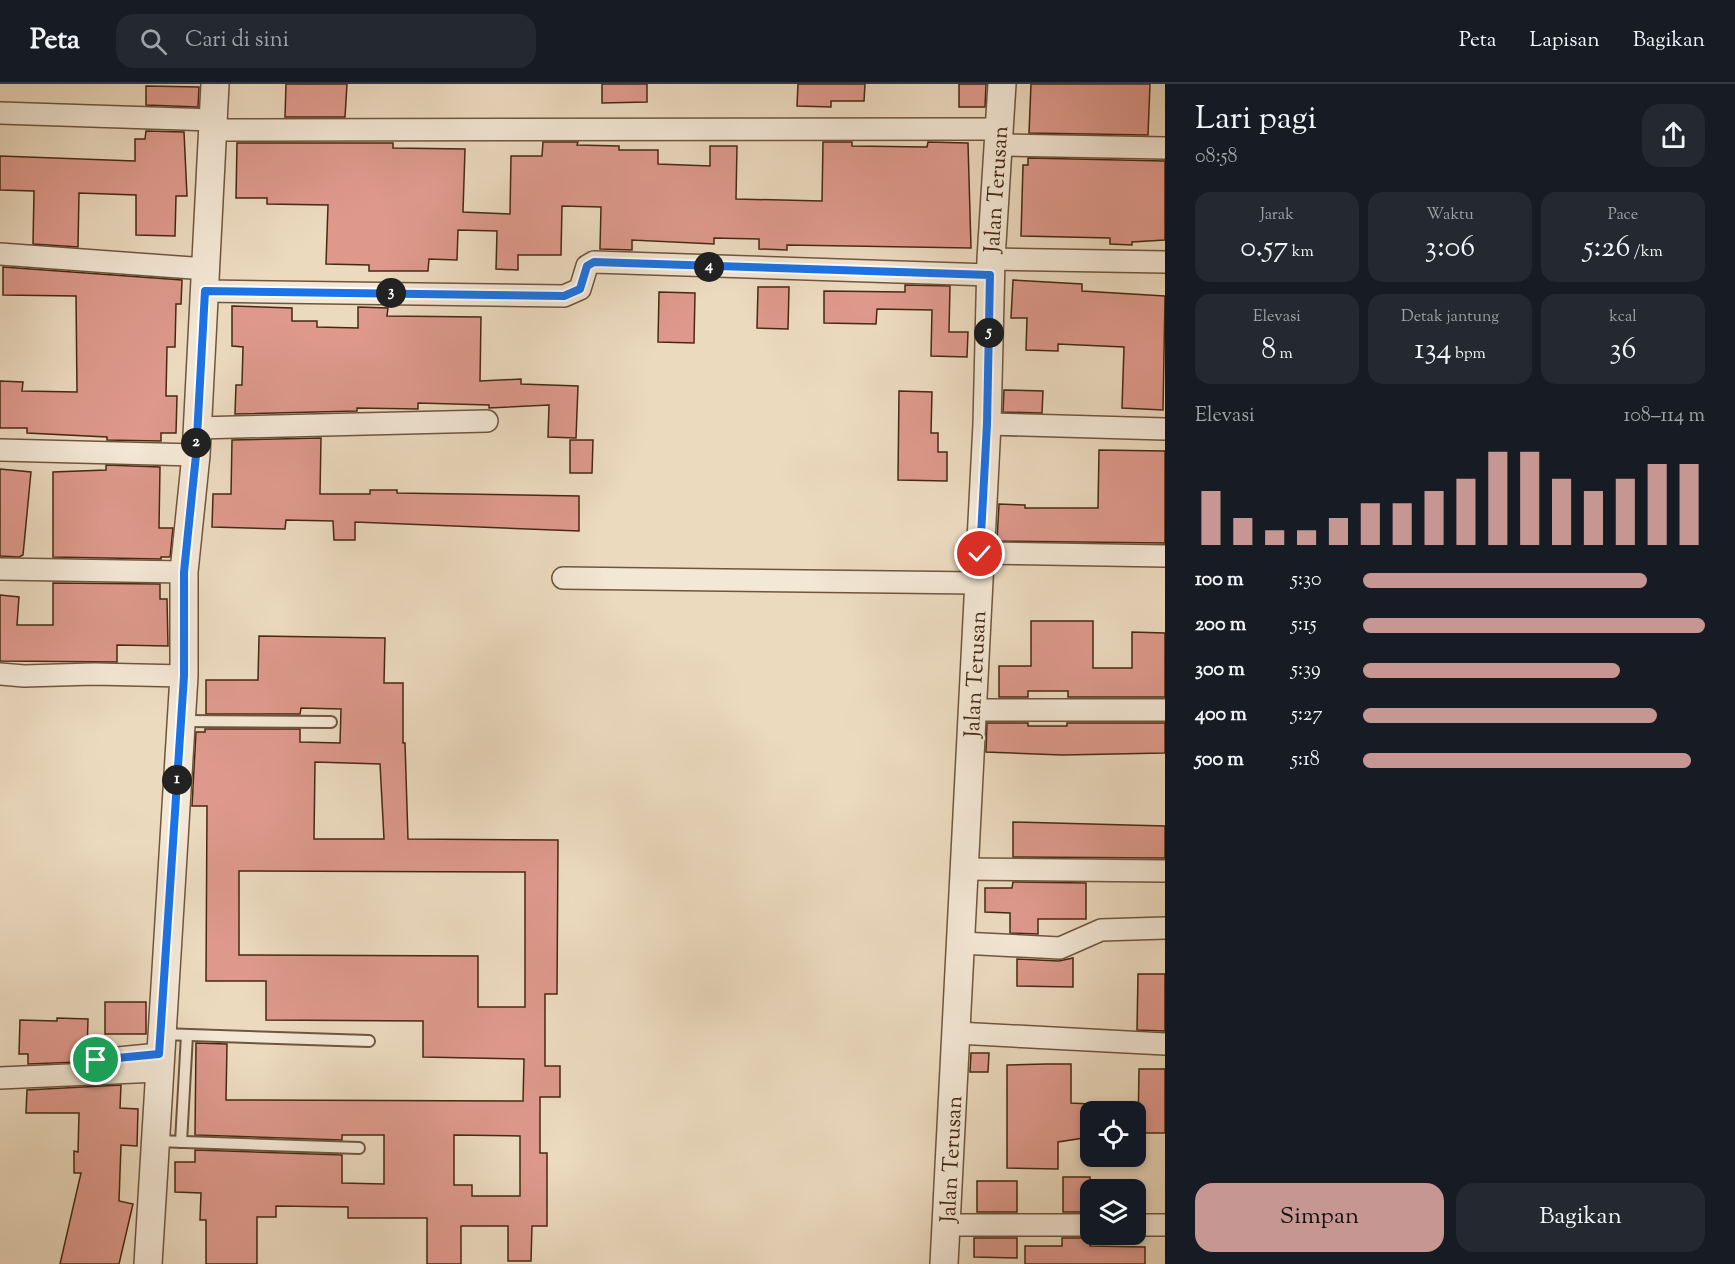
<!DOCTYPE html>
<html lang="id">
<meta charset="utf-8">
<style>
body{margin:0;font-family:"Sorts Mill Goudy",serif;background:#242831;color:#f1f3f6;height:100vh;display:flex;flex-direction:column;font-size:22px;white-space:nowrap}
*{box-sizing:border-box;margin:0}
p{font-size:20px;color:#9ea1a6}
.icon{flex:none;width:33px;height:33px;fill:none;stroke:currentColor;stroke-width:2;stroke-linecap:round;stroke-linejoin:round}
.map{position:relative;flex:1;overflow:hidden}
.sheet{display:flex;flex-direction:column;background:#171b24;width:570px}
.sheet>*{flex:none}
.fabs{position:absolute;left:1080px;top:1017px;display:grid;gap:12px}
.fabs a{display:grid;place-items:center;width:66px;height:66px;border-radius:12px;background:#171b24;box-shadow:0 3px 9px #0003;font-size:30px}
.pin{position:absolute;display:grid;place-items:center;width:51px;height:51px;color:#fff;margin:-26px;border:3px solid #fff;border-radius:50%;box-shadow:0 2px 6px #0007}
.km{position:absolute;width:30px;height:30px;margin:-15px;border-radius:50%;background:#222;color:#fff;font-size:16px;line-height:30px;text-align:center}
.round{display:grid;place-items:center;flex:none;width:63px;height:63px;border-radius:18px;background:#242831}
.head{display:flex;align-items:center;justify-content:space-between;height:102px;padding:0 30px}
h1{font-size:33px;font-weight:600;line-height:45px}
.metrics{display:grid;grid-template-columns:repeat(3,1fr);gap:9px;height:102px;padding:6px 30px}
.metrics div{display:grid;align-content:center;border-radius:15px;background:#242831;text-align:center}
.metrics b{font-size:30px;font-weight:600}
.metrics small{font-size:16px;font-weight:400}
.metrics p{font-size:16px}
.chart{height:168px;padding:12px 30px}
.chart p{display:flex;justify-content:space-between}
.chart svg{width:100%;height:108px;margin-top:6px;stroke:#c59692;stroke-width:6}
.button{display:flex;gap:12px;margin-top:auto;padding:12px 30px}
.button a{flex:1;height:69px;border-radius:18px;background:#c59692;color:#111;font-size:24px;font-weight:600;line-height:69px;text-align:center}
.button a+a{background:#242831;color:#f1f3f6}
ul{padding:0 30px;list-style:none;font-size:20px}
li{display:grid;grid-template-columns:96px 72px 1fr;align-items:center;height:45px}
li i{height:15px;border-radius:8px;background:#c59692}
header{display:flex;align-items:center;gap:36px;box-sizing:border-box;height:84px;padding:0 30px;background:#171b24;border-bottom:2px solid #363941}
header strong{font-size:28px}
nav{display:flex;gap:33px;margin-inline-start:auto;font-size:21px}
.search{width:420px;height:54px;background:#242831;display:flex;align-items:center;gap:15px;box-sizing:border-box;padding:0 21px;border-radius:18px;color:#9ea1a6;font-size:22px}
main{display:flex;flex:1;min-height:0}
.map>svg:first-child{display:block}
</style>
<header>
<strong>Peta</strong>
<div class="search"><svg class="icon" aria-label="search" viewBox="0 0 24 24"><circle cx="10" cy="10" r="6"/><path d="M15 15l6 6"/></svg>Cari di sini</div>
<nav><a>Peta</a><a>Lapisan</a><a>Bagikan</a></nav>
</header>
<main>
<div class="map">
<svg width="1165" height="1180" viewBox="0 0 1165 1180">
<rect width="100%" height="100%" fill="#ecdabf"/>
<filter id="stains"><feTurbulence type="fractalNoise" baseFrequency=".00333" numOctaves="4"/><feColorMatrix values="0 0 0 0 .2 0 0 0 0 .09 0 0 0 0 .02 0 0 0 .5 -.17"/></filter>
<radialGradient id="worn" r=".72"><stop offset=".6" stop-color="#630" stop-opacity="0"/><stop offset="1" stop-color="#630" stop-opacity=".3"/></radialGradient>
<!-- building -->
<g fill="#de998c" stroke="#462912" stroke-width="1.5" fill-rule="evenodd">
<path d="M286,0H347L345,33H285Z"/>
<path d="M602,0H647V18L602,19Z"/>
<path d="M798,0H865L864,17H831V23L797,22Z"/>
<path d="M959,0H986L985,23H959Z"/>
<path d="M1031,0H1150L1148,51L1029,49Z"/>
<path d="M146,2L199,3L198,23L146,21Z"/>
<path d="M146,47L184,48L187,112H176L175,152L136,151V111L79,109L78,163L33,160L34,107L0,106V72L135,77V55H145Z"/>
<path d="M543,58H578L577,61L619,62V66H658V80L710,82V62H737L736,115L822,117L823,58H852V62L927,63L928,58L968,59L971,164L787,161V166L759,165V155L714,154V160L632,156V166L600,165L601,123L562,122L561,171H518V186L496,185L497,147L458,146L457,176L429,175L428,187H369V181L326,180L328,121L267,120V114H236L237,59H393V64L465,65L463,128L510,130L511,72H542Z"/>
<path d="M1028,74L1165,77V156L1132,158V161L1110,160V154L1021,152L1023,81H1028Z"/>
<path d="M3,183L182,196L181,220H176L175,263H167L166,312H177L176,349H161V357L107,356V353L27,349V344H0V297L23,298L22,307L77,308L76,212L3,211Z"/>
<path d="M1013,196L1082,200V207L1165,212L1163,326L1122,324L1124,263L1058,260V267L1026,266L1027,234H1011Z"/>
<path d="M905,201L950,202L949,248H968L967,273L931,272L932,226L877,225L876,240L824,239V207L905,208Z"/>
<path d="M758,203H789L788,245L757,244Z"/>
<path d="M659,208L695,209L694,259L658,258Z"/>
<path d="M232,222L292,224V237H317V243L358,244V223L388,224L387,232L481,233L480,297L521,295V300L578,302L576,354L548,353L549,321L489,324V321L418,319V325L357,324V327L235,330L236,301H242L243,263L232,262Z"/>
<path d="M1004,306L1043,307L1042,329L1003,328Z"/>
<path d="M899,307L932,308L931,349H938V368H947V397L898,396Z"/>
<path d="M321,354L320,410H370V406H397V409L579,412V447L355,438V456H334L333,437L286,436L285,445L212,443L213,410H231L232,356Z"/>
<path d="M570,356H593L592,389H570Z"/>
<path d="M1099,366L1165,367V459L997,457L999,420L1025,421V424H1098Z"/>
<path d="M106,381L160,383L159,444H173L170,473H161V475L53,473V388L106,386Z"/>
<path d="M0,385L31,388L23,471L19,473L0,472Z"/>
<path d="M53,499L160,500V515H167L168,562L117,561V578L0,577V511L19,513L17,541H53Z"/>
<path d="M1031,537H1093V584H1132V548L1165,549V613H1068V607H1028V613H999V582H1031Z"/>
<path d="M259,552L385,554L384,599H403V659H405L408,755L558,756L557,910H545V982H560V1013H540V1069H547V1142H532L531,1177H508V1142H461V1180H427V1134H348V1123L276,1122V1133H257V1180H206V1136H200L201,1109L175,1108V1078H195V1066L342,1071V1099L384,1100V1051H342V1056L195,1051L196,959L227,960L226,1016L523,1017L524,975L423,973V937L266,936V897H206L207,722H192L196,648H205V645H300V658L340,659L341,625L301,624L300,630H206V596H258ZM315,678L380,680L384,755H314ZM239,787L525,788V923H478V872L239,871ZM454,1051L520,1052V1112H472V1101H454Z"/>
<path d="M987,639H1028V642H1067V639H1165V669L1062,671L986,668Z"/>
<path d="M1013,738L1165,742V774L1013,773Z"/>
<path d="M1013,798L1086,799V835H1038V850L1010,849V829L985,828V804H1012Z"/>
<path d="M1073,874V903L1017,902V875L1059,877Z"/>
<path d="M1138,890H1165V947L1137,946Z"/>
<rect x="105" y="918" width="41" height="32"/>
<path d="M57,934L88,935L87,968L81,972L78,978L28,980V970H19L20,936L57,937Z"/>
<path d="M971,969H989L988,988H970Z"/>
<path d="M1046,980H1071V1019L1090,1020V1053L1058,1058V1085L1007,1084V981Z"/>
<path d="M1139,985H1165V1049H1138Z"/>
<path d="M121,1001L120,1024L138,1025L137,1062L121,1061L119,1117L133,1120L119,1180H60L81,1089H74V1067L78,1068L79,1029H26L27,1006Z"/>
<rect x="1063" y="1093" width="27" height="35"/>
<rect x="977" y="1097" width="40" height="31"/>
<path d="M974,1154H1017V1174L974,1173Z"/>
<path d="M1062,1154H1090V1162L1145,1163V1180H1025V1162H1062Z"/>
</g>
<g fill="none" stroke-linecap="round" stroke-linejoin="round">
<defs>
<g id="service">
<path d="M181,637L331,638"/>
<path d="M161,950L369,957"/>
<path d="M156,1057L359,1064"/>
<path d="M181,1058L187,951"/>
</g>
<g id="minor">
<path d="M0,29L213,36"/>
<path d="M213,46L999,45"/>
<path d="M998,61L1165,64"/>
<path d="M0,170L206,185"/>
<path d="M991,175L1165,178"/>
<path d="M205,207L564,212L580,205L587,182L594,178L990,191"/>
<path d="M987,340L1165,345"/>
<path d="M197,344L487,337"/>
<path d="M0,366L196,371"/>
<path d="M980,469L1165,472"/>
<path d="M0,485L184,488"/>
<path d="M563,494L978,499"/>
<path d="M0,590L24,592L94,590L184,592"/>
<path d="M972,626H1165"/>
<path d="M963,785L1165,787"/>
<path d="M961,859L1060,864L1101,846L1165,844"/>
<path d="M957,949L1165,960"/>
<path d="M90,980L108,975L159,970"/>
<path d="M0,994L158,987"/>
<path d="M946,1141H1090"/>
<path d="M1136,1141H1165"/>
</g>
<g id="tertiary">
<path d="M148,1180L184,592V488L196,371L215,0"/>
<path d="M944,1180L987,340L991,175L1002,0"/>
</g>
</defs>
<!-- service casing -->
<use href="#service" stroke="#70553d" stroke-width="14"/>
<!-- minor casing -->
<use href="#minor" stroke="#70553d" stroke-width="24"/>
<!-- tertiary casing -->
<use href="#tertiary" stroke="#70553d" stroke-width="30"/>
<!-- service -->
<use href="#service" stroke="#f3e7d5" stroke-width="10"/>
<!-- minor -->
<use href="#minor" stroke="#f3e7d5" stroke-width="21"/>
<!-- tertiary -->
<use href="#tertiary" stroke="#f3e7d5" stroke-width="27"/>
</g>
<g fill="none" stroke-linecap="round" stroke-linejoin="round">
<defs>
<path id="route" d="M96,976L159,970L184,592V488L196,371L205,207L564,212L580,205L587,182L594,178L990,191L987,340L980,470"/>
</defs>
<!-- route casing -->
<use href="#route" stroke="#fff" stroke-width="12"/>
<!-- route -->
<use href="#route" stroke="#1a73e8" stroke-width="8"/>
</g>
<g text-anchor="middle" stroke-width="4.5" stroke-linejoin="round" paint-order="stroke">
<!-- street labels -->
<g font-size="22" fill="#462912" stroke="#f3e7d5">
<text transform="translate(995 105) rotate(-86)" y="8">Jalan Terusan</text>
<text transform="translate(974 590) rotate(-87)" y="8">Jalan Terusan</text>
<text transform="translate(950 1075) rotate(-87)" y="8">Jalan Terusan</text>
</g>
</g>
<rect width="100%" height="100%" filter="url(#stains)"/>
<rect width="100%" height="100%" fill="url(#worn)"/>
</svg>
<div class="fabs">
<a><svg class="icon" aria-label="locate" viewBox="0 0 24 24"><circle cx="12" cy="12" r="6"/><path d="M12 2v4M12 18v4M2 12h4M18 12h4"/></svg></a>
<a><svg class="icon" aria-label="layers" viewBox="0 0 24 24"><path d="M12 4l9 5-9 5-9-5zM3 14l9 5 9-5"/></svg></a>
</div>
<div class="pin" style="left:96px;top:976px;background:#1e9e55"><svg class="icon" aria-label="arrive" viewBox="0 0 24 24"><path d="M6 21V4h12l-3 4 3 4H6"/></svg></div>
<div class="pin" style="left:980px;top:470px;background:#d93025"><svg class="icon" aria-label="check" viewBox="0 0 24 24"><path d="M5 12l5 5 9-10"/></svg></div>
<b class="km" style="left:177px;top:696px">1</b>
<b class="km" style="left:196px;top:359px">2</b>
<b class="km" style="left:391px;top:209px">3</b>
<b class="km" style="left:709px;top:183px">4</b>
<b class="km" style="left:989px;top:249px">5</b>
</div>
<section class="sheet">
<div class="head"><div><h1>Lari pagi</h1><p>08:58</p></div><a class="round"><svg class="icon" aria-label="share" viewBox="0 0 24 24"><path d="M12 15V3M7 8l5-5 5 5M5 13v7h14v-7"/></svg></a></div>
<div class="metrics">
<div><p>Jarak</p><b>0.57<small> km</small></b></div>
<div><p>Waktu</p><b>3:06</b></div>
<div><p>Pace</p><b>5:26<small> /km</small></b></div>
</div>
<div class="metrics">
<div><p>Elevasi</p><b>8<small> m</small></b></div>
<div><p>Detak jantung</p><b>134<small> bpm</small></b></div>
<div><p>kcal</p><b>36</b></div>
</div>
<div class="chart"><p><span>Elevasi</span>108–114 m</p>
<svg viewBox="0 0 160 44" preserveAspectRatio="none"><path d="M5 44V22M15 44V33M25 44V38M35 44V38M45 44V33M55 44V27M65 44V27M75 44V22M85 44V17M95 44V6M105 44V6M115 44V17M125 44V22M135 44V17M145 44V11M155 44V11"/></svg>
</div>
<ul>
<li><b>100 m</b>5:30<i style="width:83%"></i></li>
<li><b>200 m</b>5:15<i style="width:100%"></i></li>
<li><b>300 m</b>5:39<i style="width:75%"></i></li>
<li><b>400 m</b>5:27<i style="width:86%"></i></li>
<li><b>500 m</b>5:18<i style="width:96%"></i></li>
</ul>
<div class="button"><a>Simpan</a><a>Bagikan</a></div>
</section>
</main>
